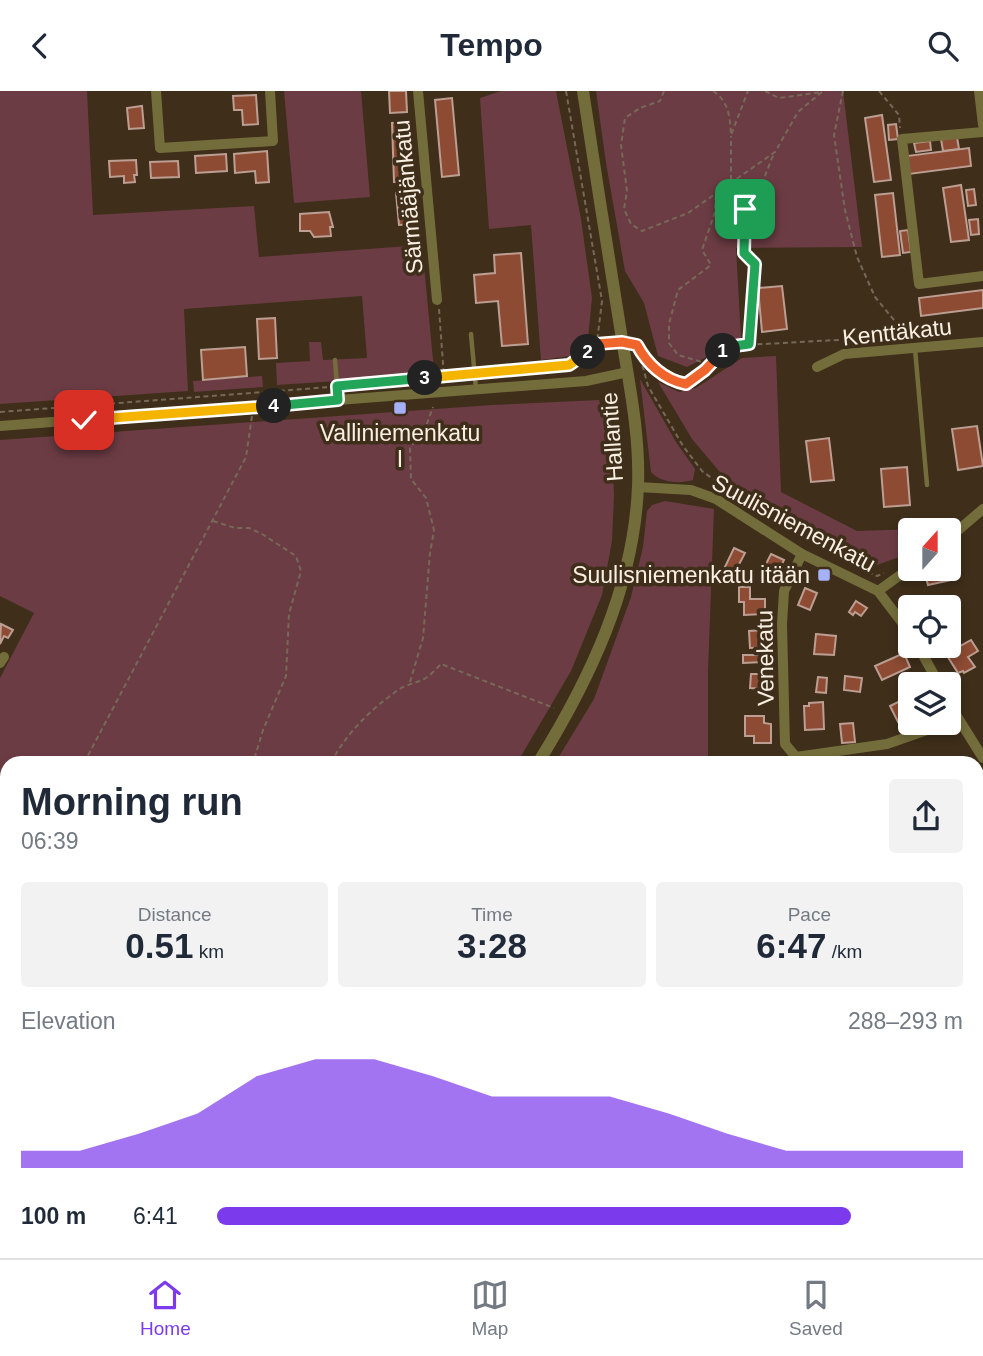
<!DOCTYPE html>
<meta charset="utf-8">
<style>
body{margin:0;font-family:Arial,sans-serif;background:#f2f2f3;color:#1f2937;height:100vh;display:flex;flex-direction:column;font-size:26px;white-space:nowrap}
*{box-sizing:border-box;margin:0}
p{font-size:23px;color:#747a83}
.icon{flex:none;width:38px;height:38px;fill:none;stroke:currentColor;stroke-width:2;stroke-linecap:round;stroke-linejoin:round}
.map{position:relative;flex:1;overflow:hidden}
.details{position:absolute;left:0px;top:665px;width:984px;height:502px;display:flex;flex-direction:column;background:#fff;border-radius:21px 21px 0 0;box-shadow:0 4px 10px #0003}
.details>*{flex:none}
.needle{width:46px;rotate:21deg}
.tools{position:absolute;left:898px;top:427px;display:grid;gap:14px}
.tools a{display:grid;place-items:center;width:63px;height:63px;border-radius:7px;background:#fff;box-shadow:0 4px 10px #0003;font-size:35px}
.pin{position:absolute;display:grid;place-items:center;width:60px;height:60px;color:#fff;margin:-30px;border-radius:14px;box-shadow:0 4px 10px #0006}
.km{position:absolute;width:35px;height:35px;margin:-18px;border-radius:50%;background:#222;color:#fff;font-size:19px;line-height:35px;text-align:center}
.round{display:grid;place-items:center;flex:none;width:74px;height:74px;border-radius:7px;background:#f2f2f3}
.overview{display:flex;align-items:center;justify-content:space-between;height:119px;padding:0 21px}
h1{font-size:38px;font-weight:700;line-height:52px}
.metrics{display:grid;grid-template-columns:repeat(3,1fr);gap:10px;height:119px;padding:7px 21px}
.metrics div{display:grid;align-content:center;border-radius:7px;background:#f2f2f3;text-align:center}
.metrics b{font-size:35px;font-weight:700}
.metrics small{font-size:19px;font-weight:400}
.metrics p{font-size:19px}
.chart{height:196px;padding:14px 21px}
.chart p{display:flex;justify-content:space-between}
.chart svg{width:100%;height:126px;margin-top:7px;fill:#7c3aed;opacity:.7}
ul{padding:0 21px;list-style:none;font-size:23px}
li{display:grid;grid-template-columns:112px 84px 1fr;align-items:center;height:52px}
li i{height:18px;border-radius:9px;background:#7c3aed}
header{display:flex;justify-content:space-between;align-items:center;height:91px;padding:0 21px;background:#fff;font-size:32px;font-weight:700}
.tabs{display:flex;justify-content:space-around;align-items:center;height:98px;border-top:2px solid #e0e1e3;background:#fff;font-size:19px;color:#747a83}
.tabs a{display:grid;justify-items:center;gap:4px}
.tabs .current{color:#7c3aed}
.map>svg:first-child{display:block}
</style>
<header><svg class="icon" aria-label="back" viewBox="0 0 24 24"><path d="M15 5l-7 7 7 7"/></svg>Tempo<svg class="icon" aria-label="search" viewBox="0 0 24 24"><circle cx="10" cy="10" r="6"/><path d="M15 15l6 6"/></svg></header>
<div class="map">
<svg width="983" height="1167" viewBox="0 0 983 1167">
<rect width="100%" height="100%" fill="#3e2e1a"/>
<!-- green -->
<g fill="#6c3c44">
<path d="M0,0H87L93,124L254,115L259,166L422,154L434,279L369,285V288L277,294L276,272L310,270L309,251H321L323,269L367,267L362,205L184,218L188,300L0,313Z"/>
<path d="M284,0H361L370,106L294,112Z"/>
<path d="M501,0H556L581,128L592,207L588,247L570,265L541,269L531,134L489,138L480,7Z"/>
<path d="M596,0H843L862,156L736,157L741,248L687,276L658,265L644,212L625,180L606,72Z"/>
<path d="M776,265L781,401L857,440L948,437L944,439H910V462L877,474L852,466L764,416L719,380L692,348L658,291L679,301L696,297L742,267Z"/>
<path d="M262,285L263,296L194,301L193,290Z"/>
<path d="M640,288L676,351L695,378L693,389C679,393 661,392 651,381Z"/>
<path d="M599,309L612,357L614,404L612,450L602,504L571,580L517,672H7V711L0,708V587L34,522L0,505V349L492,314Z"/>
<path d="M665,410L714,418L708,580V672H555L594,608L631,506L643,456L647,420L652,414Z"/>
<path d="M12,1160H488L487,1167H8Z"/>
<path d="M517,1160H598L600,1167H515Z"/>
</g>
<!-- water -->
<path fill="#112304" d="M977,844L983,845V1167H621L619,1160H976Z"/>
<!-- building -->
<g fill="#8c4b32" stroke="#bd9e93" stroke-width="2">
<path d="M389,0H406L407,21L390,22Z"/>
<path d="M256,4L258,33L243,34L242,19H234L233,5Z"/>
<path d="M452,7L459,84L442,86L435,9Z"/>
<path d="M142,15L144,37L129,38L127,17Z"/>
<path d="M882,24L891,89L874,91L865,27Z"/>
<path d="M408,31L410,91H394L392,32Z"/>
<path d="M896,33L898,48L889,49L888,34Z"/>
<path d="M957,46L959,58L943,60L941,48Z"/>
<path d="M930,50L931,59L916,61L914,52Z"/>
<path d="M969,57L971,75L909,83L907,65Z"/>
<path d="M267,60L269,91L256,92L255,80L235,82L234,63Z"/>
<path d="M226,63L227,80L196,82L195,65Z"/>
<path d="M136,69L137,84H134L135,91L124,92V85L110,86L109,70Z"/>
<path d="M178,70L179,86L151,87L150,71Z"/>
<path d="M961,94L969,149L951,151L943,97Z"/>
<path d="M974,98L976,114L968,115L966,99Z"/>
<path d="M412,101L414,133L399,134L396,102Z"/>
<path d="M893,102L900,164L882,166L875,104Z"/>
<path d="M329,121L333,136H330L331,145L314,146L310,140H300V123Z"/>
<path d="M978,128L979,143L971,144L969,129Z"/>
<path d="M908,139L911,161L903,162L900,140Z"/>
<path d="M521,162L528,253L502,255L498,210L476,212L474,184L495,182L494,164Z"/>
<path d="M782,195L787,238L762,241L758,197Z"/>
<path d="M983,199V217L921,225L919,207Z"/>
<path d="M275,227L277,267L259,268L257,228Z"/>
<path d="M245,256L247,285L203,289L201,259Z"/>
<path d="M977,335L983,375L958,379L952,338Z"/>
<path d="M829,347L834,389L811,391L806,350Z"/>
<path d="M907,376L910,414L884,416L881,378Z"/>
<path d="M734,457L745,462L733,485L723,480Z"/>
<path d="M771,463L784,469L778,481L765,475Z"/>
<path d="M938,478L940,483L949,481L951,489L928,494L924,480Z"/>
<path d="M739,496H750V508H765V523L744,524V511H739Z"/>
<path d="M805,497L817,502L810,519L798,514Z"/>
<path d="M856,510L867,517L861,525L855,521L853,524L849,521Z"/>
<path d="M1,533L13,539L8,547L4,545L0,553Z"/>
<path d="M766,539L767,556L750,557L749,540Z"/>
<path d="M816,543L836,545L834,564L814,563Z"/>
<path d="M971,549L978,560L968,566L975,576L964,582L963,580L958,582L946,563Z"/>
<path d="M904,562L910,576L882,589L875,575Z"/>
<path d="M743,564H762L763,571L743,572Z"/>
<path d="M751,583H769L768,598L750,597Z"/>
<path d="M845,585L862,587L860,601L844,599Z"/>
<path d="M818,586L827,587L826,602L816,601Z"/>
<path d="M823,611L824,638L805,639L804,615H809V612Z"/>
<path d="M898,611L906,627L898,631L890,615Z"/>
<path d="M745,625H764V632L771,633V652H754V645H745Z"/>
<path d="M853,632L855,651L842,652L840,633Z"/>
</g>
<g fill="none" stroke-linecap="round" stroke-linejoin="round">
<!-- path -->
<g stroke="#776957" stroke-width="2" stroke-dasharray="5 3.5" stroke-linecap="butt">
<path d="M566,0L602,210L597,251"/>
<path d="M664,0L660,10L640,17L625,27L621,54L627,100L624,118L631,133L642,140L688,122L775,61L798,21L823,0"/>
<path d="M713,0C729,10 730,27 731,44L748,0"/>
<path d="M765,0L779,7L822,1"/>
<path d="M843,0L834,44L845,119L857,166L875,206L908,246"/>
<path d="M879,0L899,24L900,37"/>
<path d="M731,89V45"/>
<path d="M439,218L444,286"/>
<path d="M749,253L755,173L744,161L745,118L757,105L774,62"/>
<path d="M635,254L646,270L676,291L686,293L705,280L727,255L947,243"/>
<path d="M638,258L648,295L683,355L702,380L752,417"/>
<path d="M709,273L678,264L669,252V233L678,199L711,174L702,159L715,121L716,103"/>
<path d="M482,283L569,274L583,267L596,253L609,252"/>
<path d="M346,294L466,284"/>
<path d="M0,321L330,296"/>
<path d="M213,430L235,437H249L262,443L296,465L301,480L289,523L286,585L263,639L253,672"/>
<path d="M860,478L877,485L884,482"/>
<path d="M410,591L423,547L430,462L434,439L426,407L411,388L410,357L426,335L433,316"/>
<path d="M84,672L246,366L252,325"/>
<path d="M331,672C345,644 369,620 394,602C403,594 414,593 424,588C430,585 436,578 441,573L554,617"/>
<path d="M976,1037L983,1035"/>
<path d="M90,1160L92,1167"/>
<path d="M173,1160L188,1167"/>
<path d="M240,1167L249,1160"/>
</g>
<!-- service -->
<g stroke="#736d3b" stroke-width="4.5">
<path d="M471,243L476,298"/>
<path d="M915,258L927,394"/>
<path d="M335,269L338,308"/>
<path d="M976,759L983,741"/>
</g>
<!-- minor -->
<g stroke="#736d3b" stroke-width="10">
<path d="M156,0L160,57L273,50L270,0"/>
<path d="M418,0L437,209"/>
<path d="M979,0L983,34"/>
<path d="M983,41L902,48L919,193L983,185"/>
<path d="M817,276L844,263L983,251"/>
<path d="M0,335L586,290L628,281"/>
<path d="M638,396L691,399L716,408L802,463L878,500L910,542"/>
<path d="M948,448L983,418"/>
<path d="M878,500L910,477"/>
<path d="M918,555L939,593"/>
<path d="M0,572L4,566"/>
<path d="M948,611L983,667"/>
<path d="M796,666L887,653L947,632"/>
<path d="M796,672V666L785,653L782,533L784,500L802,463"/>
<path d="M0,834L7,822"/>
<path d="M0,1022L7,1032"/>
<path d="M0,1146L7,1131"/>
</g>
<!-- tertiary -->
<g stroke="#736d3b" stroke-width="12">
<path d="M538,672C590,588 634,496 638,395C640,343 629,293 621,242C608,161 595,81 583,0"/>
<path d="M500,1167L501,1160"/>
</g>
</g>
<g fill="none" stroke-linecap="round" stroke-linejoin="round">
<defs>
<path id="split-1" d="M723,260L727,256L749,253L755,173L744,162L745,118"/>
<path id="split-2" d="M588,261L596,253L622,251L637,254C647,273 664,289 686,293L705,279L723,260"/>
<path id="split-3" d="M425,287L569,274L588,261"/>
<path id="split-4" d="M274,315L338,309L337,295L425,287"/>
<path id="split-5" d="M84,329L274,315"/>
</defs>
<!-- split-1 casing -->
<use href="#split-1" stroke="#fff" stroke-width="14"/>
<!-- split-2 casing -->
<use href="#split-2" stroke="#fff" stroke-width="14"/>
<!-- split-3 casing -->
<use href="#split-3" stroke="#fff" stroke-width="14"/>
<!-- split-4 casing -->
<use href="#split-4" stroke="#fff" stroke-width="14"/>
<!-- split-5 casing -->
<use href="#split-5" stroke="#fff" stroke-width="14"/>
<!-- split-1 -->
<use href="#split-1" stroke="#22a559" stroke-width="9"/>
<!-- split-2 -->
<use href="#split-2" stroke="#f0652b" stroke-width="9"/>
<!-- split-3 -->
<use href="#split-3" stroke="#f5b400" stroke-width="9"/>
<!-- split-4 -->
<use href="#split-4" stroke="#22a559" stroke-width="9"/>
<!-- split-5 -->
<use href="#split-5" stroke="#f5b400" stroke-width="9"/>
</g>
<!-- markers -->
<g fill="#a6b1fc" stroke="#3e2e1a" stroke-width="2.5">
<rect x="393" y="310" width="14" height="14" rx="3.5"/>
<rect x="817" y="477" width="14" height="14" rx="3.5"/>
</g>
<g text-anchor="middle" stroke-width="7" stroke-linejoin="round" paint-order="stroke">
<!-- street labels -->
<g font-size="23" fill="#f9efe2" stroke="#3e2e1a">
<text transform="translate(408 106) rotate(-95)" y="8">Särmääjänkatu</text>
<text transform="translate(897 241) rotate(-6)" y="8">Kenttäkatu</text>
<text transform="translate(612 346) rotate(-94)" y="8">Hallantie</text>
<text transform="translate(794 432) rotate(28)" y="8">Suulisniemenkatu</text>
<text transform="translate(765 567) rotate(-91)" y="8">Venekatu</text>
</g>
<!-- poi labels -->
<g font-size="23" fill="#f9efe2" stroke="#3e2e1a">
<text x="400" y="350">Valliniemenkatu<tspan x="400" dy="26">I</tspan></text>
<text x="810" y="492" text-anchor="end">Suulisniemenkatu itään</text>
</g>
</g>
</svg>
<div class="tools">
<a><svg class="needle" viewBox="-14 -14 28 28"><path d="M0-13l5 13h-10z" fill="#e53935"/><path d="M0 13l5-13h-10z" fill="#747a83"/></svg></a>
<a><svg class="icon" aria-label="locate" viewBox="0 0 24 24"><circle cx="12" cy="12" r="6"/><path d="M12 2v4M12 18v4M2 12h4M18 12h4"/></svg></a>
<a><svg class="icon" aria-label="layers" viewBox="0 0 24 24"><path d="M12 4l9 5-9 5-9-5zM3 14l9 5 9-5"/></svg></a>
</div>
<div class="pin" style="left:745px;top:118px;background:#1e9e55"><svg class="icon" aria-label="arrive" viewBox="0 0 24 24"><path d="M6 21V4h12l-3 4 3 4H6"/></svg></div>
<div class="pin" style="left:84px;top:329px;background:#d93025"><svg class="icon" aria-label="check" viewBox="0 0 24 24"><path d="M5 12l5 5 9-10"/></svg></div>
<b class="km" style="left:723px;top:260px">1</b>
<b class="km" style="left:588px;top:261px">2</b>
<b class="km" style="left:425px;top:287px">3</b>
<b class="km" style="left:274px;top:315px">4</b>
<section class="details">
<div class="overview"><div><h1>Morning run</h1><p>06:39</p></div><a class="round"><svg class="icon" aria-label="share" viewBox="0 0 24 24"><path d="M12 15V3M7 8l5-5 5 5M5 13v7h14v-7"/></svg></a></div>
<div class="metrics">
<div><p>Distance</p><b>0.51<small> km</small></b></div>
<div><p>Time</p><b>3:28</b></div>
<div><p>Pace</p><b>6:47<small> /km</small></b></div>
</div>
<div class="chart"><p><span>Elevation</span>288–293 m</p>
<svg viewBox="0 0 160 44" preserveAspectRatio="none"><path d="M0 44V38L10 38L20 32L30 25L40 12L50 6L60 6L70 12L80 19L90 19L100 19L110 25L120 32L130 38L140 38L150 38L160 38V44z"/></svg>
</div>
<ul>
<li><b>100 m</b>6:41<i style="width:85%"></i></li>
</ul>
</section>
</div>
<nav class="tabs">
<a class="current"><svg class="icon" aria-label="home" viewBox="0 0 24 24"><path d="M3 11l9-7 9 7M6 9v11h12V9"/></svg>Home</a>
<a><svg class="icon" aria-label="map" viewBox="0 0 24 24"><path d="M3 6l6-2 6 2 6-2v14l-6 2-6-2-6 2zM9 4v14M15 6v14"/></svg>Map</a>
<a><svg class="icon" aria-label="saved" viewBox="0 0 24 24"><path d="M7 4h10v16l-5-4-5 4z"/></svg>Saved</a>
</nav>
